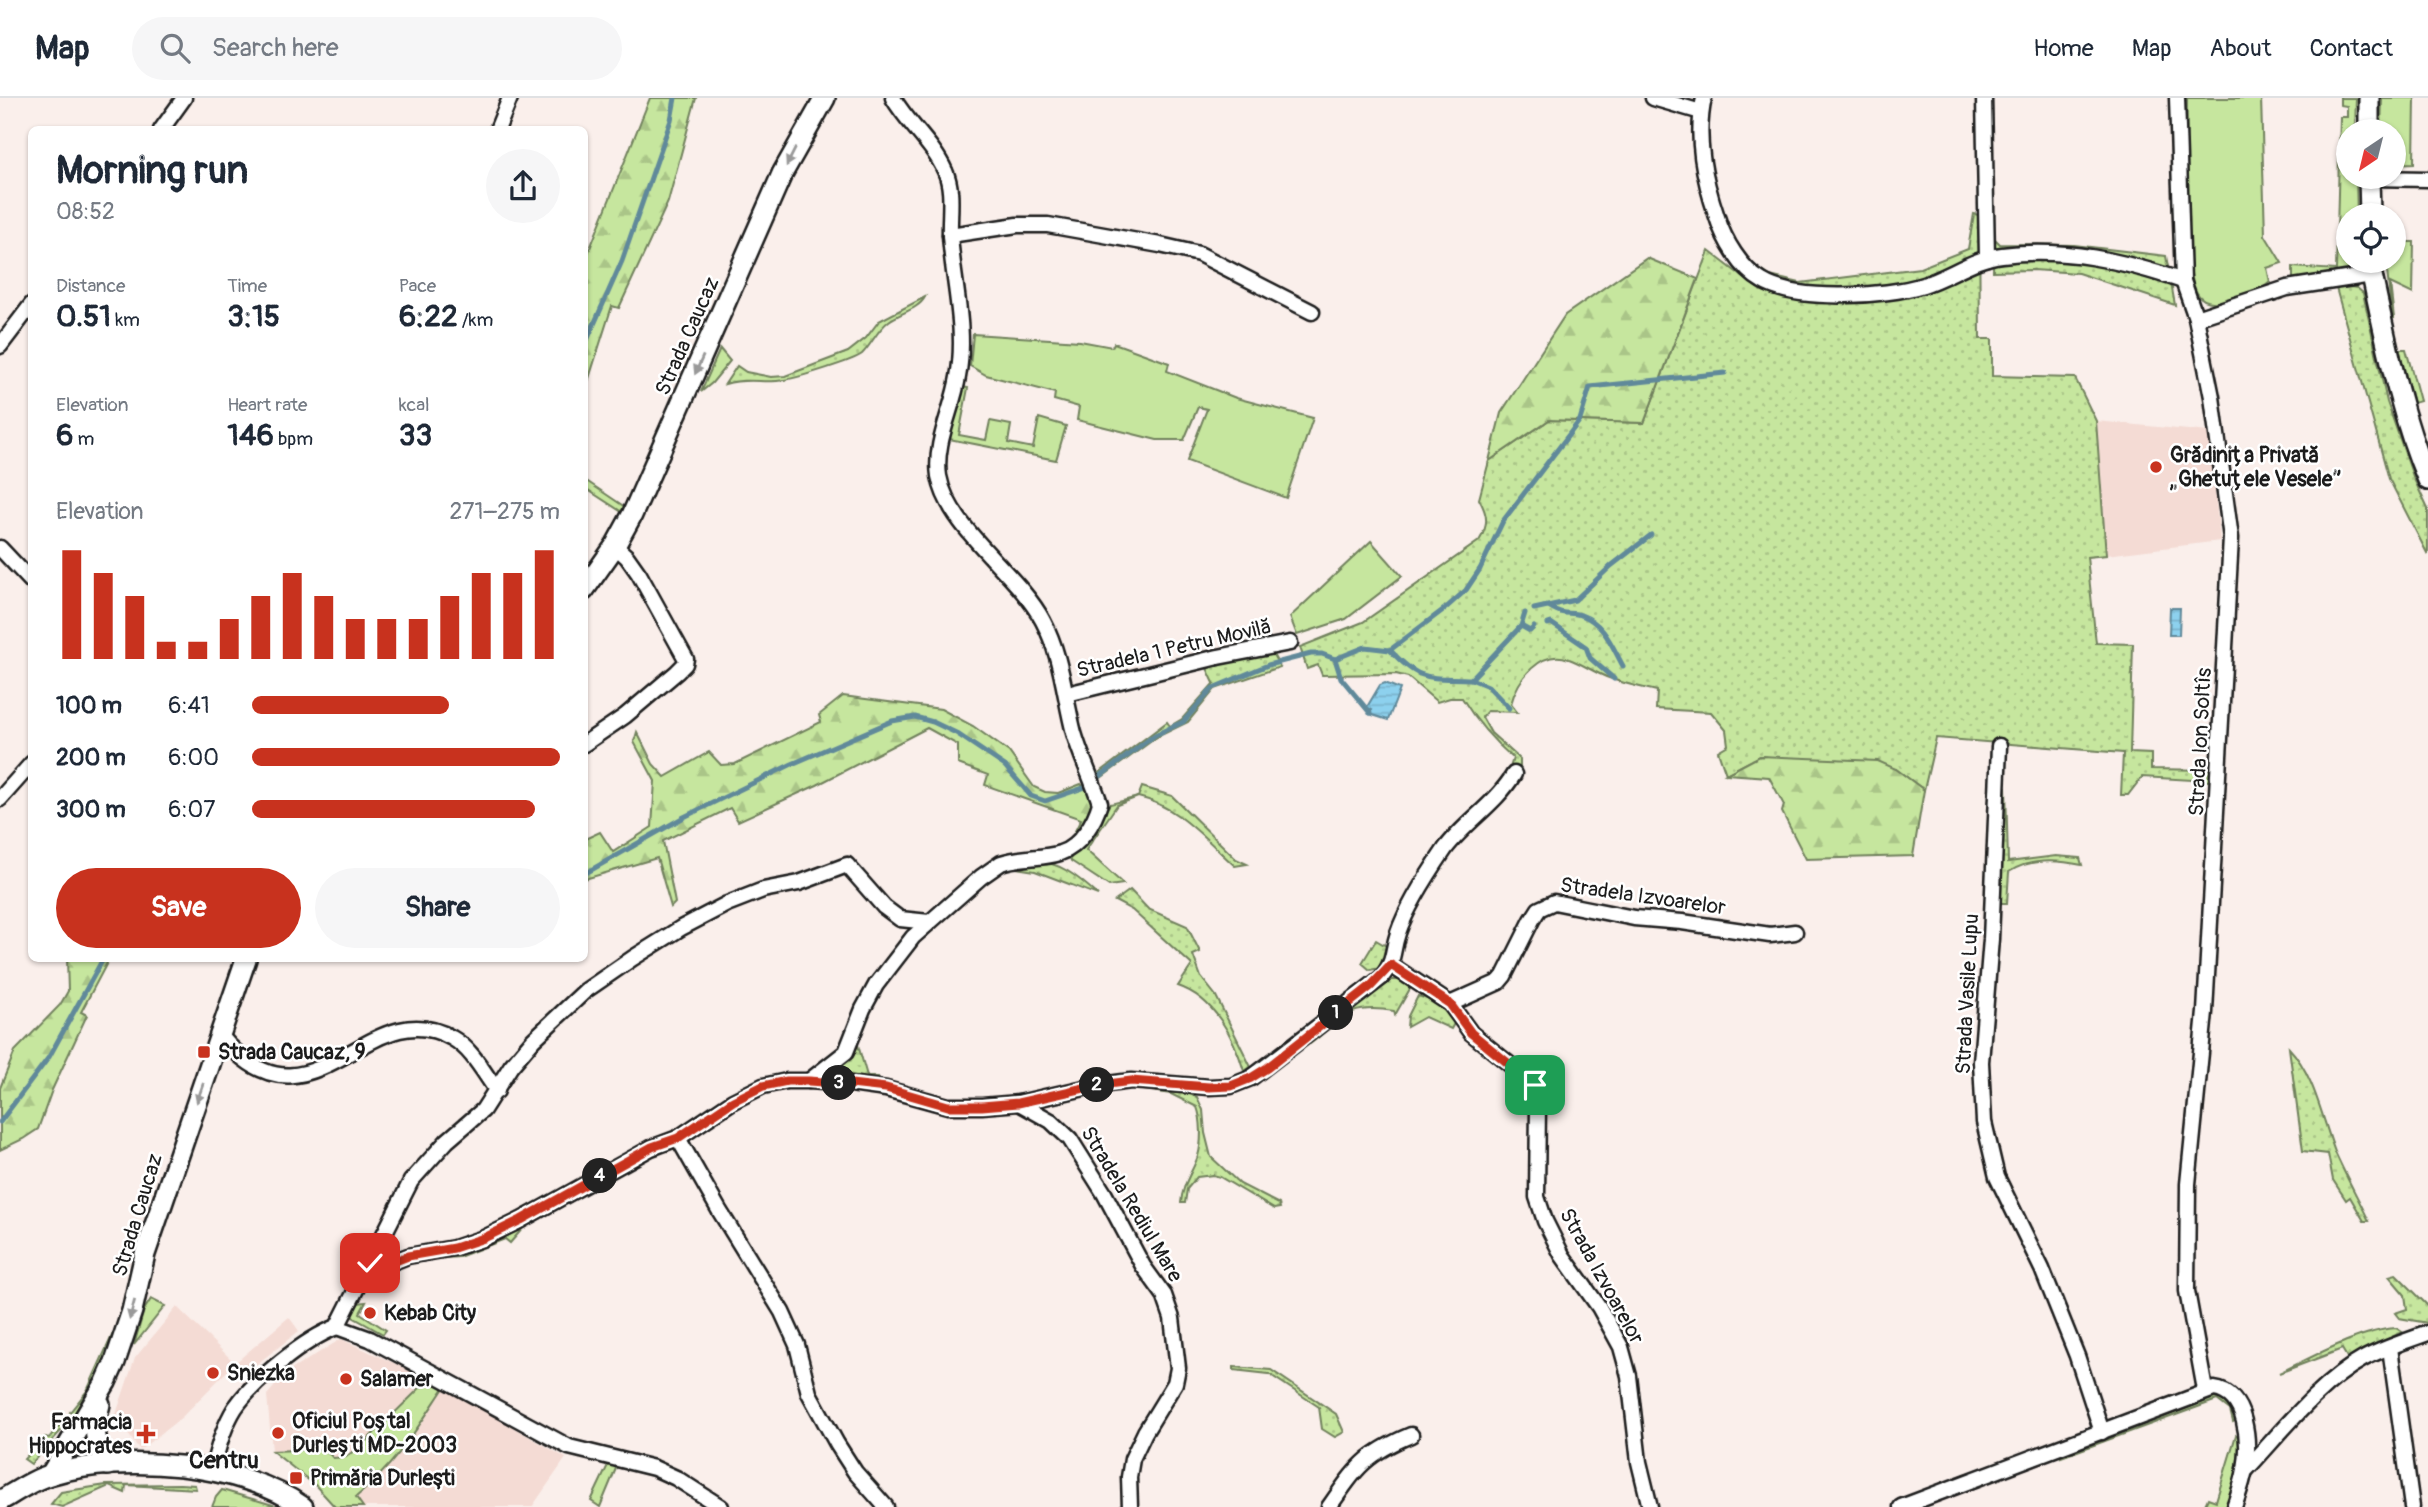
<!DOCTYPE html>
<meta charset="utf-8">
<style>
body{margin:0;font-family:Pangolin,sans-serif;background:#f6f6f7;color:#1f2937;height:100vh;display:flex;flex-direction:column;font-size:26px;white-space:nowrap}
*{box-sizing:border-box;margin:0}
p{font-size:23px;color:#747a83}
.icon{flex:none;width:38px;height:38px;fill:none;stroke:currentColor;stroke-width:2;stroke-linecap:round;stroke-linejoin:round}
.map{position:relative;flex:1;overflow:hidden}
.details{position:absolute;left:28px;top:28px;width:560px;height:836px;display:flex;flex-direction:column;background:#fff;border-radius:10px;box-shadow:0 2px 5px #0004}
.details>*{flex:none}
.needle{width:46px;rotate:215deg}
.controls{position:absolute;left:2336px;top:21px;display:grid;gap:14px}
.controls a{display:grid;place-items:center;width:70px;height:70px;border-radius:50%;background:#fff;box-shadow:0 2px 5px #0004;font-size:35px}
.pin{position:absolute;display:grid;place-items:center;width:60px;height:60px;color:#fff;margin:-30px;border-radius:14px;box-shadow:0 4px 10px #0006}
.km{position:absolute;width:35px;height:35px;margin:-18px;border-radius:50%;background:#222;color:#fff;font-size:19px;line-height:35px;text-align:center}
.round{display:grid;place-items:center;flex:none;width:74px;height:74px;border-radius:37px;background:#f6f6f7}
.head{display:flex;align-items:center;justify-content:space-between;height:119px;padding:0 28px}
h1{font-size:38px;font-weight:800;line-height:52px}
.stats{display:grid;grid-template-columns:repeat(3,1fr);gap:10px;height:119px;padding:7px 28px}
.stats div{display:grid;align-content:center}
.stats b{font-size:30px;font-weight:800}
.stats small{font-size:19px;font-weight:400}
.stats p{font-size:19px}
.chart{height:196px;padding:14px 28px}
.chart p{display:flex;justify-content:space-between}
.chart svg{width:100%;height:126px;margin-top:7px;stroke:#c8321e;stroke-width:6}
.cta{display:flex;gap:14px;margin-top:auto;padding:14px 28px}
.cta a{flex:1;height:80px;border-radius:42px;background:#c8321e;color:#fff;font-size:28px;font-weight:800;line-height:80px;text-align:center}
.cta a+a{background:#f6f6f7;color:#1f2937}
ul{padding:0 28px;list-style:none;font-size:23px}
li{display:grid;grid-template-columns:112px 84px 1fr;align-items:center;height:52px}
li i{height:18px;border-radius:9px;background:#c8321e}
header{display:flex;align-items:center;gap:42px;box-sizing:border-box;height:98px;padding:0 35px;background:#fff;border-bottom:2px solid #e0e1e3}
header strong{font-size:33px}
nav{display:flex;gap:38px;margin-inline-start:auto;font-size:24px}
.search{width:490px;height:63px;background:#f6f6f7;display:flex;align-items:center;gap:18px;box-sizing:border-box;padding:0 24px;border-radius:38px;color:#747a83;font-size:26px}
.map>svg:first-child{display:block}
</style>
<header>
<strong>Map</strong>
<div class="search"><svg class="icon" aria-label="search" viewBox="0 0 24 24"><circle cx="10" cy="10" r="6"/><path d="M15 15l6 6"/></svg>Search here</div>
<nav><a>Home</a><a>Map</a><a>About</a><a>Contact</a></nav>
</header>
<div class="map">
<svg width="2428" height="1409" viewBox="0 0 2428 1409">
<defs>
<pattern id="grass-dots" width="8" height="8" patternUnits="userSpaceOnUse" patternTransform="scale(1.75)"><rect width="8" height="8" fill="#c6e69e"/><path d="M2 2h.1M6 6h.1" fill="none" stroke="#aac588" stroke-width="1.8" stroke-linecap="round"/></pattern>
<pattern id="forest-firs" width="22" height="20" patternUnits="userSpaceOnUse" patternTransform="scale(1.75)"><rect width="22" height="20" fill="#c6e69e"/><path d="M5 1l3.5 6h-7zM16 11l3.5 6h-7z" fill="#aac588"/></pattern>
<pattern id="water-rules" width="6" height="5" patternUnits="userSpaceOnUse" patternTransform="scale(1.75)"><rect width="6" height="5" fill="#8dd1ee"/><path d="M0 2.5h6" fill="none" stroke="#79b3cc"/></pattern>
</defs>
<rect width="100%" height="100%" fill="#faefeb"/>
<filter id="ink" filterUnits="userSpaceOnUse"><feTurbulence type="fractalNoise" baseFrequency=".0143" numOctaves="2"/><feDisplacementMap in="SourceGraphic" scale="14" xChannelSelector="R" yChannelSelector="G"/><feConvolveMatrix kernelMatrix="1 2 1 2 8 2 1 2 1" color-interpolation-filters="sRGB"/></filter>
<g filter="url(#ink)">
<!-- built -->
<g fill="#f4dbd4">
<path d="M2096,323L2209,334L2220,443L2106,457Z"/>
<path d="M177,1209L235,1265L289,1219L299,1233L244,1276L234,1266L182,1319L140,1352L115,1319L135,1260Z"/>
<path d="M341,1241L429,1281L566,1360L532,1409H335L316,1388L272,1353L267,1297L286,1275Z"/>
</g>
<!-- grass -->
<g fill="url(#grass-dots)" stroke="#71815d" stroke-width="2">
<path d="M1974,116L1979,117L1980,241H1992V278L2075,280L2096,323L2106,457L2087,459L2096,545L2133,546L2130,655L2151,656V671L2210,672L2209,683L2142,679L2128,697H2121L2123,655L1936,640L1924,692L1896,671L1760,658L1726,676L1718,653L1728,647L1726,632L1711,614L1656,611L1657,593C1641,589 1624,586 1609,580C1595,575 1583,566 1569,561C1541,550 1517,582 1511,606L1517,614L1487,613L1482,619L1491,635L1520,661V673H1509L1513,660C1492,642 1476,623 1462,600H1450L1437,604L1408,579L1396,576L1322,577L1318,567L1307,571L1300,549L1363,524L1479,443C1489,427 1488,417 1479,401L1489,363L1549,322L1644,325L1709,153L1760,192L1762,173L1770,178L1800,185L1920,170L1968,151Z"/>
<path d="M1994,140L2000,146L2074,147L2166,158L2175,207L2078,175L2033,172L1993,173Z"/>
<path d="M2351,189L2357,190L2363,195L2387,304L2414,381L2428,411V457L2389,381L2336,190Z"/>
<path d="M925,199C919,211 900,215 889,223C877,232 872,246 862,256C853,263 797,280 784,282C764,286 749,279 725,286L737,268L746,274L771,279L785,278L848,254L866,240L879,223Z"/>
<path d="M1272,555L1280,569L1215,591L1188,624L1157,639L1101,680L1099,675L1167,624L1170,628L1182,621L1214,585L1206,568Z"/>
<path d="M1142,689L1172,698L1236,761L1247,766L1235,768C1205,741 1178,708 1138,699Z"/>
<path d="M2003,689H2006L2008,764L2056,758L2080,760L2082,767C2059,762 2030,760 2009,774L2007,805H1999Z"/>
<path d="M1031,761C1061,765 1076,777 1098,797L1035,773L1003,768Z"/>
<path d="M1130,792L1148,811L1187,828L1200,854L1193,857L1201,879L1216,898L1251,969L1244,973C1234,939 1214,900 1178,888L1192,867L1132,812L1115,803Z"/>
<path d="M1376,842L1386,848L1380,870L1370,872L1362,865Z"/>
<path d="M1392,882H1401L1411,889L1395,917L1394,913C1348,905 1343,920 1310,946L1307,943Z"/>
<path d="M1418,898L1446,907L1456,922L1451,931L1425,919L1407,929L1408,918Z"/>
<path d="M858,947L867,978L878,980L874,984L818,980L849,958Z"/>
<path d="M2289,950C2314,976 2322,1020 2335,1054C2345,1077 2358,1100 2369,1123H2364L2350,1099L2346,1102L2333,1082L2328,1056L2303,1053Z"/>
<path d="M1125,989L1182,993L1197,999L1203,1012L1205,1035L1211,1059L1240,1086L1279,1106L1280,1110L1274,1111L1220,1079L1213,1077L1197,1079L1187,1091L1185,1105H1181C1182,1087 1192,1075 1198,1058C1202,1045 1202,1022 1197,1009L1171,996Z"/>
<path d="M530,1122L510,1145L505,1141L459,1159L417,1162Z"/>
<path d="M2396,1176L2428,1208V1225L2399,1220L2395,1215L2407,1211L2405,1197L2389,1178Z"/>
<path d="M2396,1230L2402,1234L2348,1261L2342,1251L2279,1275C2312,1259 2360,1232 2396,1230Z"/>
<path d="M115,1231L121,1232L104,1272L75,1318L70,1314L87,1293Z"/>
<path d="M1234,1269L1271,1272L1336,1316L1344,1334L1335,1339L1322,1331L1319,1309L1269,1276L1234,1272Z"/>
<path d="M2212,1297L2221,1298L2239,1320L2233,1324L2230,1312L2217,1302L2061,1359V1355Z"/>
<path d="M65,1321L68,1325L31,1366L24,1361L45,1339L49,1340Z"/>
<path d="M180,1386L195,1387L196,1391L126,1387L125,1395L109,1388L62,1409L51,1406L61,1394L106,1387Z"/>
</g>
<!-- forest -->
<g fill="url(#forest-firs)" stroke="#71815d" stroke-width="2">
<path d="M650,0H696L668,104L619,210L612,208L585,293V163Z"/>
<path d="M1647,160L1698,181L1644,325L1549,322L1489,363L1501,315L1565,217Z"/>
<path d="M585,382L625,409L622,414L585,390Z"/>
<path d="M843,598L941,611L973,628L1009,654L1034,689L1045,694L1058,695L1081,686L1091,697L1094,706L1084,727L1070,743L1081,721L985,687L988,677L958,666V647L927,630L817,687L738,723L730,710L663,743L675,805L671,809L657,760L585,781V741L600,734L613,754L652,729L655,683L634,644L637,634L653,666L665,679L709,654L721,667L735,666L821,624L819,617Z"/>
<path d="M1760,658L1878,663L1896,671L1924,692L1913,758L1806,761L1782,714L1784,707L1769,679L1726,676Z"/>
<path d="M67,861H109L81,914L87,917L52,992L38,1031L23,1041L0,1052V990L15,953L60,907L68,893Z"/>
</g>
<!-- garden -->
<g fill="#c6e69e" stroke="#71815d" stroke-width="2">
<path d="M2187,0H2261L2265,137L2282,165L2267,170L2270,184C2260,194 2244,197 2231,201C2219,205 2204,207 2197,195C2181,168 2187,38 2187,0Z"/>
<path d="M2340,0H2356L2355,33H2348V79H2356L2357,117H2348V163H2357L2354,172L2345,175L2293,185V169L2336,172L2340,19H2347V8L2340,7Z"/>
<path d="M2382,0H2415L2414,65L2394,66V33H2381Z"/>
<path d="M2394,144H2414L2413,196L2390,185L2394,220H2392L2386,163H2394Z"/>
<path d="M973,236L1080,243L1112,249L1114,245L1169,265L1167,273L1236,300L1313,320L1286,400L1187,363L1207,311L1198,309L1184,342H1157L1077,322L1079,309L1054,302L1055,295L986,277L970,268Z"/>
<path d="M720,251L730,263L712,285L701,294Z"/>
<path d="M2399,251H2406L2420,303L2413,305Z"/>
<path d="M962,289L968,290L959,337L986,342L990,323L1011,327L1008,345L1033,350L1039,320L1066,328L1056,362L949,341Z"/>
<path d="M1371,443L1402,478L1346,521L1297,537L1290,519Z"/>
<path d="M1138,699L1117,707L1086,752L1123,786L1109,788L1071,763L1070,757L1092,734L1110,706Z"/>
<path d="M151,1201L165,1208L134,1247L144,1212Z"/>
<path d="M366,1204L360,1215L386,1232L383,1236L351,1218L357,1205Z"/>
<path d="M429,1281L444,1290C416,1332 396,1366 356,1399L363,1409H335L316,1388L272,1353L325,1351L333,1360L346,1359L366,1343Z"/>
<path d="M2236,1337L2241,1338L2234,1390L2226,1409H2204L2208,1400L2216,1403Z"/>
<path d="M608,1367L617,1368L600,1409L591,1403Z"/>
<path d="M222,1392L273,1407L277,1409H212L216,1399Z"/>
</g>
<!-- water -->
<g fill="url(#water-rules)" stroke="#60899a" stroke-width="2">
<path d="M2170,510H2180L2179,537H2169Z"/>
<path d="M1385,585L1400,591L1388,622L1369,616L1372,612L1367,609L1380,587Z"/>
</g>
<g fill="none" stroke-linecap="round" stroke-linejoin="round">
<!-- stream -->
<g stroke="#60899a" stroke-width="5">
<path d="M584,249L622,163L671,22L675,0"/>
<path d="M1550,509C1566,519 1567,513 1581,517C1604,525 1612,548 1623,568"/>
<path d="M1534,511L1575,502L1611,468L1651,437"/>
<path d="M1548,526L1551,525L1586,549L1590,560L1614,581"/>
<path d="M1521,528L1530,533L1534,529"/>
<path d="M1390,552C1421,585 1428,579 1471,581L1521,528L1525,515"/>
<path d="M1335,561L1341,580L1370,615"/>
<path d="M1471,581L1488,588L1509,610"/>
<path d="M1099,679L1155,637L1183,624L1213,590L1268,567L1311,556H1322L1335,561L1365,549L1390,552L1447,509L1466,492L1480,471L1503,423L1580,322L1590,289L1725,275"/>
<path d="M584,776L684,719L792,666L892,623L915,619L933,624L956,635L1005,668L1031,698L1045,703L1083,690"/>
<path d="M0,1024L49,959L103,861"/>
</g>
<defs>
<g id="street">
<path d="M1653,0L1701,14"/>
<path d="M1704,0C1695,40 1704,81 1717,119C1724,142 1741,171 1762,183C1796,204 1885,199 1923,187C1949,179 1974,160 2002,157C2065,149 2123,163 2183,183"/>
<path d="M1984,0L1987,160"/>
<path d="M2177,0L2183,183L2196,220L2212,299L2231,440L2205,914L2188,1086L2187,1193L2205,1292"/>
<path d="M161,32L184,0"/>
<path d="M497,32L510,0"/>
<path d="M2369,80L2428,81"/>
<path d="M950,137L1017,127H1048L1160,147L1199,156L1312,214"/>
<path d="M2196,220L2287,190L2372,177"/>
<path d="M0,248L32,206"/>
<path d="M0,450L32,484"/>
<path d="M1067,596L1218,559L1290,545"/>
<path d="M584,646L625,618L677,574L685,566L686,561L639,476L627,459L615,448"/>
<path d="M1999,648L1991,841L1981,964L1984,1024L1997,1079L2042,1171L2077,1258L2102,1334"/>
<path d="M0,701L32,665"/>
<path d="M1391,867L1450,906L1471,935L1535,987L1538,1006L1537,1099L1545,1123L1562,1157L1599,1209L1621,1249L1629,1278L1639,1364L1650,1409"/>
<path d="M1450,906L1499,884L1504,878L1532,822L1539,811L1554,804L1634,820L1682,824L1770,837L1795,834"/>
<path d="M220,937C310,1048 367,890 452,940C472,951 484,975 497,993"/>
<path d="M809,983L846,954L863,911L876,887L913,839L981,779L1001,765C1021,758 1043,761 1060,755C1080,749 1095,723 1100,705C1092,681 1081,659 1074,635C1064,597 1062,559 1043,523C1018,475 948,431 939,378C934,345 953,311 958,279C967,232 953,184 950,137C949,117 954,92 945,73C933,46 908,26 893,0"/>
<path d="M1019,1005L1051,1023L1070,1041L1104,1095L1143,1168L1164,1197L1172,1220L1178,1270L1175,1285L1145,1334L1132,1361L1129,1379L1130,1409"/>
<path d="M678,1040L719,1112L782,1214L797,1247L809,1295L837,1346L855,1374L886,1409"/>
<path d="M363,1180L385,1167L408,1158L454,1150L484,1140L521,1122L651,1050L678,1040L733,1003L763,988L787,983H809L851,986L886,991L948,1008H982L1019,1005L1093,988L1131,983L1209,989L1231,988L1251,980L1381,880C1396,861 1391,856 1398,835C1406,811 1430,773 1445,751C1465,724 1496,706 1514,676"/>
<path d="M337,1229L411,1083L447,1043L483,1012L511,968L533,942L585,893L633,860L681,830L727,806L763,792L799,785L847,767L884,809L900,821L929,824"/>
<path d="M337,1229L370,1241L569,1349L654,1370L676,1380L721,1409"/>
<path d="M2390,1250L2412,1409"/>
<path d="M212,1372C218,1351 223,1329 235,1310C254,1282 305,1241 337,1229"/>
<path d="M2245,1373C2280,1336 2318,1286 2363,1261C2383,1250 2407,1243 2428,1235"/>
<path d="M1329,1409C1356,1370 1365,1356 1411,1337"/>
<path d="M1901,1409L2214,1291C2247,1295 2250,1344 2245,1371C2243,1384 2238,1397 2234,1409"/>
</g>
<g id="secondary">
<path d="M2369,0V33"/>
<path d="M2369,79L2370,117"/>
<path d="M2372,163V177C2387,247 2400,316 2428,382"/>
<path d="M584,492L615,448L632,417L782,76L825,0"/>
<path d="M100,1306C93,1333 93,1342 108,1367"/>
<path d="M51,1376L106,1284L115,1264L132,1213L145,1156L246,861"/>
<path d="M0,1403C17,1393 34,1381 53,1376C124,1355 242,1365 303,1409"/>
</g>
</defs>
<!-- street casing -->
<use href="#street" stroke="#1c1c1c" stroke-width="19"/>
<!-- secondary casing -->
<use href="#secondary" stroke="#1c1c1c" stroke-width="24"/>
<!-- street -->
<use href="#street" stroke="#fff" stroke-width="14"/>
<!-- secondary -->
<use href="#secondary" stroke="#fff" stroke-width="19"/>
</g>
<!-- one-way arrows -->
<defs><path id="oneway-solid" d="M-6-.8H1V-3.2L6.5 0L1 3.2V.8H-6Z" transform="scale(1.75)"/></defs>
<g fill="#999">
<use href="#oneway-solid" transform="translate(791 59) rotate(117)"/>
<use href="#oneway-solid" transform="translate(699 267) rotate(114)"/>
<use href="#oneway-solid" transform="translate(200 995) rotate(109)"/>
<use href="#oneway-solid" transform="translate(132 1212) rotate(105)"/>
</g>
</g>
<g fill="none" stroke-linecap="round" stroke-linejoin="round" filter="url(#ink)">
<defs>
<path id="route" d="M370,1165L363,1181L385,1167L408,1158L454,1150L484,1140L521,1122L652,1049L678,1040L733,1003L763,988L787,983H809L851,986L886,990L948,1008H982L1018,1005L1093,988L1131,983L1209,989L1231,988L1251,980L1267,970L1371,888L1391,867L1450,906L1471,935L1535,987"/>
</defs>
<!-- route casing -->
<use href="#route" stroke="#fff" stroke-width="14"/>
<!-- route -->
<use href="#route" stroke="#c8321e" stroke-width="9"/>
</g>
<!-- markers -->
<g fill="#c8321e" stroke="#fff" stroke-width="2.5">
<circle cx="2156" cy="369" r="7"/>
<rect x="197" y="947" width="14" height="14" rx="3.5"/>
<circle cx="370" cy="1215" r="7"/>
<circle cx="213" cy="1275" r="7"/>
<circle cx="346" cy="1281" r="7"/>
<circle cx="278" cy="1335" r="7"/>
<path d="M142.5 1325.5h7v7h7v7h-7v7h-7v-7h-7v-7h7z"/>
<rect x="289" y="1373" width="14" height="14" rx="3.5"/>
</g>
<g text-anchor="middle" stroke-width="5" stroke-linejoin="round" paint-order="stroke">
<!-- street labels -->
<g font-size="21" fill="#1c1c1c" stroke="#fff">
<text transform="translate(687 238) rotate(-66)" y="7">Strada Caucaz</text>
<text transform="translate(1174 550) rotate(-13)" y="7">Stradela 1 Petru Movilă</text>
<text transform="translate(2200 644) rotate(-87)" y="7">Strada Ion Soltîs</text>
<text transform="translate(1643 798) rotate(8)" y="7">Stradela Izvoarelor</text>
<text transform="translate(1967 896) rotate(-87)" y="7">Strada Vasile Lupu</text>
<text transform="translate(1132 1106) rotate(59)" y="7">Stradela Rediul Mare</text>
<text transform="translate(137 1117) rotate(-73)" y="7">Strada Caucaz</text>
<text transform="translate(1602 1178) rotate(61)" y="7">Strada Izvoarelor</text>
</g>
<!-- poi labels -->
<g font-size="21" font-weight="bold" fill="#1c1c1c" stroke="#fff" text-anchor="start">
<text x="2170" y="364">Grădinița Privată<tspan x="2170" dy="24">„Ghetuțele Vesele”</tspan></text>
<text x="218" y="961">Strada Caucaz, 9</text>
<text x="384" y="1222">Kebab City</text>
<text x="227" y="1282">Sniezka</text>
<text x="360" y="1288">Salamer</text>
<text x="292" y="1330">Oficiul Poștal<tspan x="292" dy="24">Durlești MD-2003</tspan></text>
<text x="132" y="1331" text-anchor="end">Farmacia<tspan x="132" dy="24">Hippocrates</tspan></text>
<text x="310" y="1387">Primăria Durleşti</text>
</g>
<!-- quarter labels -->
<g font-size="24" font-weight="bold" fill="#1c1c1c" stroke="#fff">
<text x="224" y="1370">Centru</text>
</g>
</g>
</svg>
<div class="controls">
<a><svg class="needle" viewBox="-14 -14 28 28"><path d="M0-13l5 13h-10z" fill="#e53935"/><path d="M0 13l5-13h-10z" fill="#747a83"/></svg></a>
<a><svg class="icon" aria-label="locate" viewBox="0 0 24 24"><circle cx="12" cy="12" r="6"/><path d="M12 2v4M12 18v4M2 12h4M18 12h4"/></svg></a>
</div>
<div class="pin" style="left:1535px;top:987px;background:#1e9e55"><svg class="icon" aria-label="arrive" viewBox="0 0 24 24"><path d="M6 21V4h12l-3 4 3 4H6"/></svg></div>
<div class="pin" style="left:370px;top:1165px;background:#d93025"><svg class="icon" aria-label="check" viewBox="0 0 24 24"><path d="M5 12l5 5 9-10"/></svg></div>
<b class="km" style="left:1336px;top:915px">1</b>
<b class="km" style="left:1097px;top:987px">2</b>
<b class="km" style="left:839px;top:985px">3</b>
<b class="km" style="left:600px;top:1078px">4</b>
<section class="details">
<div class="head"><div><h1>Morning run</h1><p>08:52</p></div><a class="round"><svg class="icon" aria-label="share" viewBox="0 0 24 24"><path d="M12 15V3M7 8l5-5 5 5M5 13v7h14v-7"/></svg></a></div>
<div class="stats">
<div><p>Distance</p><b>0.51<small> km</small></b></div>
<div><p>Time</p><b>3:15</b></div>
<div><p>Pace</p><b>6:22<small> /km</small></b></div>
</div>
<div class="stats">
<div><p>Elevation</p><b>6<small> m</small></b></div>
<div><p>Heart rate</p><b>146<small> bpm</small></b></div>
<div><p>kcal</p><b>33</b></div>
</div>
<div class="chart"><p><span>Elevation</span>271–275 m</p>
<svg viewBox="0 0 160 44" preserveAspectRatio="none"><path d="M5 44V6M15 44V14M25 44V22M35 44V38M45 44V38M55 44V30M65 44V22M75 44V14M85 44V22M95 44V30M105 44V30M115 44V30M125 44V22M135 44V14M145 44V14M155 44V6"/></svg>
</div>
<ul>
<li><b>100 m</b>6:41<i style="width:64%"></i></li>
<li><b>200 m</b>6:00<i style="width:100%"></i></li>
<li><b>300 m</b>6:07<i style="width:92%"></i></li>
</ul>
<div class="cta"><a>Save</a><a>Share</a></div>
</section>
</div>
